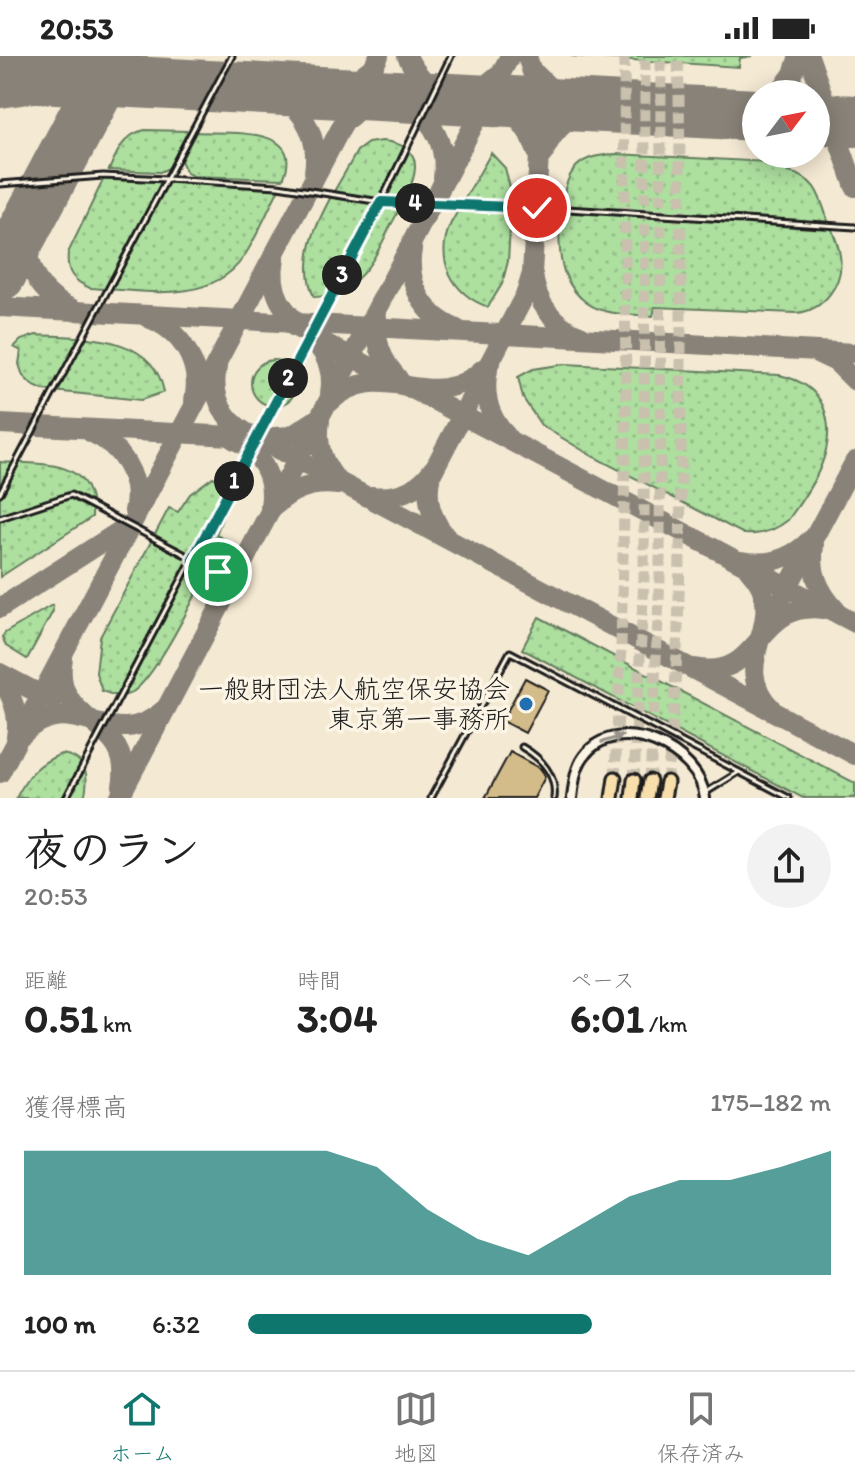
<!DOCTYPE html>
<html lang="ja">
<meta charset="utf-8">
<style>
body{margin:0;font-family:Itim,"Klee One",sans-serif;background:#f2f2f2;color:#222;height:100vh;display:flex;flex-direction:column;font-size:30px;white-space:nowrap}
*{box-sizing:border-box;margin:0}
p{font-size:26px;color:#767676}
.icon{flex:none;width:44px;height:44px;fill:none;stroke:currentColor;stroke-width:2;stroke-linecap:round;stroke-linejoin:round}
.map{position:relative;height:742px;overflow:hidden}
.panel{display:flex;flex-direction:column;background:#fff;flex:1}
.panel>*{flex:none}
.needle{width:52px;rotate:58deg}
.controls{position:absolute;left:742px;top:24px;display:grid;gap:16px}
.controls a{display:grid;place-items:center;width:88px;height:88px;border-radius:50%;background:#fff;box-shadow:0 4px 20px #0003;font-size:40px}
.pin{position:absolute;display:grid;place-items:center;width:68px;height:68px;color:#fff;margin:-34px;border:4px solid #fff;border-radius:50%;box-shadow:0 2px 8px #0007}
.km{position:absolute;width:40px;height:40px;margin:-20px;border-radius:50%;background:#222;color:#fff;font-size:22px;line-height:40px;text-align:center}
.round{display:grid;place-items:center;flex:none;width:84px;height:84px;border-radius:42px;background:#f2f2f2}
.summary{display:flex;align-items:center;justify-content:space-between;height:136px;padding:0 24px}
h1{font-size:44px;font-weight:700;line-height:60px}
.stats{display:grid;grid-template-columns:repeat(3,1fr);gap:12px;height:136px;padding:8px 24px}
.stats div{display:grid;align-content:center}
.stats b{font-size:40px;font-weight:700}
.stats small{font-size:22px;font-weight:400}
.stats p{font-size:22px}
.chart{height:224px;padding:16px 24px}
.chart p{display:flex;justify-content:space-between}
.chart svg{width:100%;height:144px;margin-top:8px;fill:#0f766e;opacity:.7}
ul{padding:0 24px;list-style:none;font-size:26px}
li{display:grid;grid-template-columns:128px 96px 1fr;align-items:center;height:60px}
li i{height:20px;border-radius:10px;background:#0f766e}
.status{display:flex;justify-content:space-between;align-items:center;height:56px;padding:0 40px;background:#fff;direction:ltr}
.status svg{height:22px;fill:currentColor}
.menu{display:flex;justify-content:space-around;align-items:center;height:112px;border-top:2px solid #e0e0e0;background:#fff;font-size:22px;color:#767676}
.menu a{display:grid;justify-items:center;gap:4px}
.menu .selected{color:#0f766e}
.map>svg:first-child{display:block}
</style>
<div class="status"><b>20:53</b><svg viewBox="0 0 49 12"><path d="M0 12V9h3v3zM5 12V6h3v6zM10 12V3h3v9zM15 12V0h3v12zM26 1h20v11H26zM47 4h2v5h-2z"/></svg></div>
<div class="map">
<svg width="855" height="742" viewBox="0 0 855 742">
<defs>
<pattern id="grass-dots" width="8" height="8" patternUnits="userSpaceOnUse" patternTransform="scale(2)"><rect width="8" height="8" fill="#addf9f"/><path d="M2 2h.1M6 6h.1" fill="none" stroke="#94bf88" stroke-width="1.8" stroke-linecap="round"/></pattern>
</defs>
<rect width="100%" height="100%" fill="#f4e9d3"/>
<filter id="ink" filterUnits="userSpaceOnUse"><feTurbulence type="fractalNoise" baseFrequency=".0125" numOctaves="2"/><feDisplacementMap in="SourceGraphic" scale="16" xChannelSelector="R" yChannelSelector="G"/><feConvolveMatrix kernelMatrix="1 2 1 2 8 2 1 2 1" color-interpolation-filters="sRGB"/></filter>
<g filter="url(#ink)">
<!-- grass -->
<g fill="url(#grass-dots)" stroke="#647e5e" stroke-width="2">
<path d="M571,0H752L740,2L739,11Z"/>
<path d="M145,74L188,75L169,112L160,116L109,114C117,96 124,78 145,74Z"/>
<path d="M196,76C228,78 307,69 283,123L193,120L187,117L181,105Z"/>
<path d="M382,85C441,90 406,140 391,169C382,187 373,208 358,222C347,233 330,241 314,241C292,191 334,139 357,95L368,87Z"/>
<path d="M491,97L505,112L512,139L508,205L502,228L488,251C452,238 434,203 451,167Z"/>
<path d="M616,98L787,107L788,116C816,121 820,141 828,165C833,176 839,188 840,200C844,227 824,255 796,257L655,251L653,260C632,258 605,260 587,247C577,240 570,230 565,218C555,195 558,130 576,111C587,100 601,99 616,98Z"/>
<path d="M105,120L281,129C268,153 258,180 243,202C209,250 140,234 90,232C73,225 66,216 68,197Z"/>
<path d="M36,279C82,282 153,277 164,336L141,344L43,334L32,329L23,320L19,308L21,295L14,291L21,284Z"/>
<circle cx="274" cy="327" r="23"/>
<path d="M565,308L779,319C798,323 815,332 823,350C840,391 812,431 788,464C775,475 761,479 744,478L592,400L541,369L523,342L518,321L533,313Z"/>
<path d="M0,406C43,409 95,401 92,461L0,521Z"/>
<path d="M213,421C236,432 223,460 216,479L224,483C206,516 159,621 131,637C121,643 113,639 102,635L96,617L100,581L169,452L178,456L190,438Z"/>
<path d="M52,549L53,555L27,603L6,590L2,581L5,577Z"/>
<path d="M539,561L855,727V742H803L522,593Z"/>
<path d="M61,698C87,701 90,720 84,742H16C28,719 37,708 61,698Z"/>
</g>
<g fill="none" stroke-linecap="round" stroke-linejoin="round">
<!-- taxiway -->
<g stroke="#888278" stroke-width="20">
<path d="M20,0L75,14L118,21"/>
<path d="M407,0C417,22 433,36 457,42L482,32L498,19"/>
<path d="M809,0L855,131"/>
<path d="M536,18L559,41L585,50"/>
<path d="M263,33C300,44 320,78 314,116"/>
<path d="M324,36L352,27L369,14"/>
<path d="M778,38L793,18L799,0"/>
<path d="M0,42L67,32L165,27"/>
<path d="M487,45C513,53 528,70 537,96"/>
<path d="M735,58L756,53"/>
<path d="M349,62C360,52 373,42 388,41C397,40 405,45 412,50C436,68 447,93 443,123"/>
<path d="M543,98C554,71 574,55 603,51"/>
<path d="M34,154C17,195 32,236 73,253"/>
<path d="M412,193C406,228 424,260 457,273"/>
<path d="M275,202C261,272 341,273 330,338"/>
<path d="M533,218C536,247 554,270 582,280"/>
<path d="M0,251L855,297"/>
<path d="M377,260C374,284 381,304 398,322"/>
<path d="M148,262C182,275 202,308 194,344"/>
<path d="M293,270L855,567"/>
<path d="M817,297L836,306L855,325"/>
<path d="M217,311C211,339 222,361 245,376L855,699"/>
<path d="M488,314C483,339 489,362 507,380"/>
<path d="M329,347C383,296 429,364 484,312"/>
<path d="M320,365C316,388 322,407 337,424"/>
<path d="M0,368L252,381"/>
<path d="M90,376C121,389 142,421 134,455"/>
<path d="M259,382L291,380L317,363"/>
<path d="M233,383C261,395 275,421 270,450"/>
<path d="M371,440C396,443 418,435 433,413"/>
<path d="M276,449C293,432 313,426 338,429"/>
<path d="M445,479C430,461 425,442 431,419L526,237L532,217L542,48L527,0"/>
<path d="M814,489C810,515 818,535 836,554"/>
<path d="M741,505C767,510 791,503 810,484"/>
<path d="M749,514C796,564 723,604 772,653"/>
<path d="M0,552L126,471"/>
<path d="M760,583L855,405"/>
<path d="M63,602C50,670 135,662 122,730"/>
<path d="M695,612C763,626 754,544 823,553"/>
<path d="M0,617L53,645"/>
<path d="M0,622C13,640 20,659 16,681"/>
<path d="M22,679C72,628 110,703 165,653"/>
<path d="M0,717L379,0"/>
<path d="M119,742L510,0"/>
</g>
<!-- runway -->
<g stroke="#888278" stroke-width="52">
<path d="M0,19L756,59"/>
<path d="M816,63L855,65"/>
<path d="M0,219L116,0"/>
</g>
</g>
<!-- building -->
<g fill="#d3bb8a" stroke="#1c1c1c" stroke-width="2">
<path d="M525,622L548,634L525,677L502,665Z"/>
<path d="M510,696L541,713L545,721L534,742H485Z"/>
</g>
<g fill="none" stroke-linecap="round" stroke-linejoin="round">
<!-- highway-tunnel -->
<g stroke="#c9c0ae" stroke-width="11" stroke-dasharray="11 5.5" stroke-linecap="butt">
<path d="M615,722L621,591L626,364L624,0"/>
<path d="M634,724L644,522L645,0"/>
<path d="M650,725L660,523L661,0"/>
<path d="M667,726C681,598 681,468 681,339C681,226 681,113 678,0"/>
</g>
<defs>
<g id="lane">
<path d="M0,128L103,120L166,123L278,130L381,146L567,153L855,171"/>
<path d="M0,437L232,0"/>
<path d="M0,462L71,439L218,516"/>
<path d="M522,691C541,702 557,719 554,742"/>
<path d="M705,737L739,716"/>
<path d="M66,742L381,146L451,0"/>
<path d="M431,742L510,596L789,742"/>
</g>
<path id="secondary" d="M572,742C574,727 575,712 584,700C617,655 700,694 705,742"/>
<g id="highway">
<path d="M612,742L615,722"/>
<path d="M632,742L634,724"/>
<path d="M647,742L650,725"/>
<path d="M664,742L667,726"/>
</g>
</defs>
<!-- lane casing -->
<use href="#lane" stroke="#1c1c1c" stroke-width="9"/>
<!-- secondary casing -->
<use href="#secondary" stroke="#1c1c1c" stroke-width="14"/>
<!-- highway casing -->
<use href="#highway" stroke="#1c1c1c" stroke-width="17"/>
<!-- lane -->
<use href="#lane" stroke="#fcf5e5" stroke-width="3"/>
<!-- secondary -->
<use href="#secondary" stroke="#fcf5e5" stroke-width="8"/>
<!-- highway -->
<use href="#highway" stroke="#f8deab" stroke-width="11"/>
</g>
<!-- one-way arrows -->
<defs><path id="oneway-solid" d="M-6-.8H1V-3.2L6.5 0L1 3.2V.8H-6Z" transform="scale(2)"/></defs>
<use fill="#97938b" href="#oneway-solid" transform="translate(612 683) rotate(-17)"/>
</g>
<g fill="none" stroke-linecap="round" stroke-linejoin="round" filter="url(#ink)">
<defs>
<path id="route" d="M218,516L193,503L381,146L537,152"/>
</defs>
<!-- route casing -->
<use href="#route" stroke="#fff" stroke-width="16"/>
<!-- route -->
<use href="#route" stroke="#0f766e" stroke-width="10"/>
</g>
<!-- markers -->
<circle fill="#1f6fb2" stroke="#fcf5e5" stroke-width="3" cx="526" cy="648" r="8"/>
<g text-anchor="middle" stroke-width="7" stroke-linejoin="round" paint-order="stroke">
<!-- poi labels -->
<g font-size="26" fill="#1c1c1c" stroke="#fcf5e5" text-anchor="end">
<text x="510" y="642">一般財団法人航空保安協会<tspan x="510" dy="30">東京第一事務所</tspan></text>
</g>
</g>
</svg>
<div class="controls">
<a><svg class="needle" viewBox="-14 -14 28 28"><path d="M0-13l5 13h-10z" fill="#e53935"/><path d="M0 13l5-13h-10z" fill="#767676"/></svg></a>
</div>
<div class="pin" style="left:218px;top:516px;background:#1e9e55"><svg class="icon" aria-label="arrive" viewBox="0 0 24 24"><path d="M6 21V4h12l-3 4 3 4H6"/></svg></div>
<div class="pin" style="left:537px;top:152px;background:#d93025"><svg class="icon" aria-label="check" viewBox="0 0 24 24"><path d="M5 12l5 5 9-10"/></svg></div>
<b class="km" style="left:234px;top:425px">1</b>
<b class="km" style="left:288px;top:322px">2</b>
<b class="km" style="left:342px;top:219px">3</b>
<b class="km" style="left:415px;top:147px">4</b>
</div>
<section class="panel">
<div class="summary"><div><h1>夜のラン</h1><p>20:53</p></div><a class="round"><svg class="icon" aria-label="share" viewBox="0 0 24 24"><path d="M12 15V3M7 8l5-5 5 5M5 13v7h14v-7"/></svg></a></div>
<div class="stats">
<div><p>距離</p><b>0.51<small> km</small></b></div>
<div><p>時間</p><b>3:04</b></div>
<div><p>ペース</p><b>6:01<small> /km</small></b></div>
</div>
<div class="chart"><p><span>獲得標高</span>175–182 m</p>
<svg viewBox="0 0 160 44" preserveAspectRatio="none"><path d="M0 44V6L10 6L20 6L30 6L40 6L50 6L60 6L70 11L80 24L90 33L100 38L110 29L120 20L130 15L140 15L150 11L160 6V44z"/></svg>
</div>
<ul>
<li><b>100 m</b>6:32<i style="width:59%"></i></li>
</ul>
</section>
<nav class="menu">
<a class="selected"><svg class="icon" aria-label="home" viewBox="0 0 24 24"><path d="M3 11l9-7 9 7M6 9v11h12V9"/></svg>ホーム</a>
<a><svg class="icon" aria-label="map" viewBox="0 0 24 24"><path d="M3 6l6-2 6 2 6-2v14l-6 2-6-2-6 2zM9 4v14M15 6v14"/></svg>地図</a>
<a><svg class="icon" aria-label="saved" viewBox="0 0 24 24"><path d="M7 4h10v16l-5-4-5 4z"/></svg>保存済み</a>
</nav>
